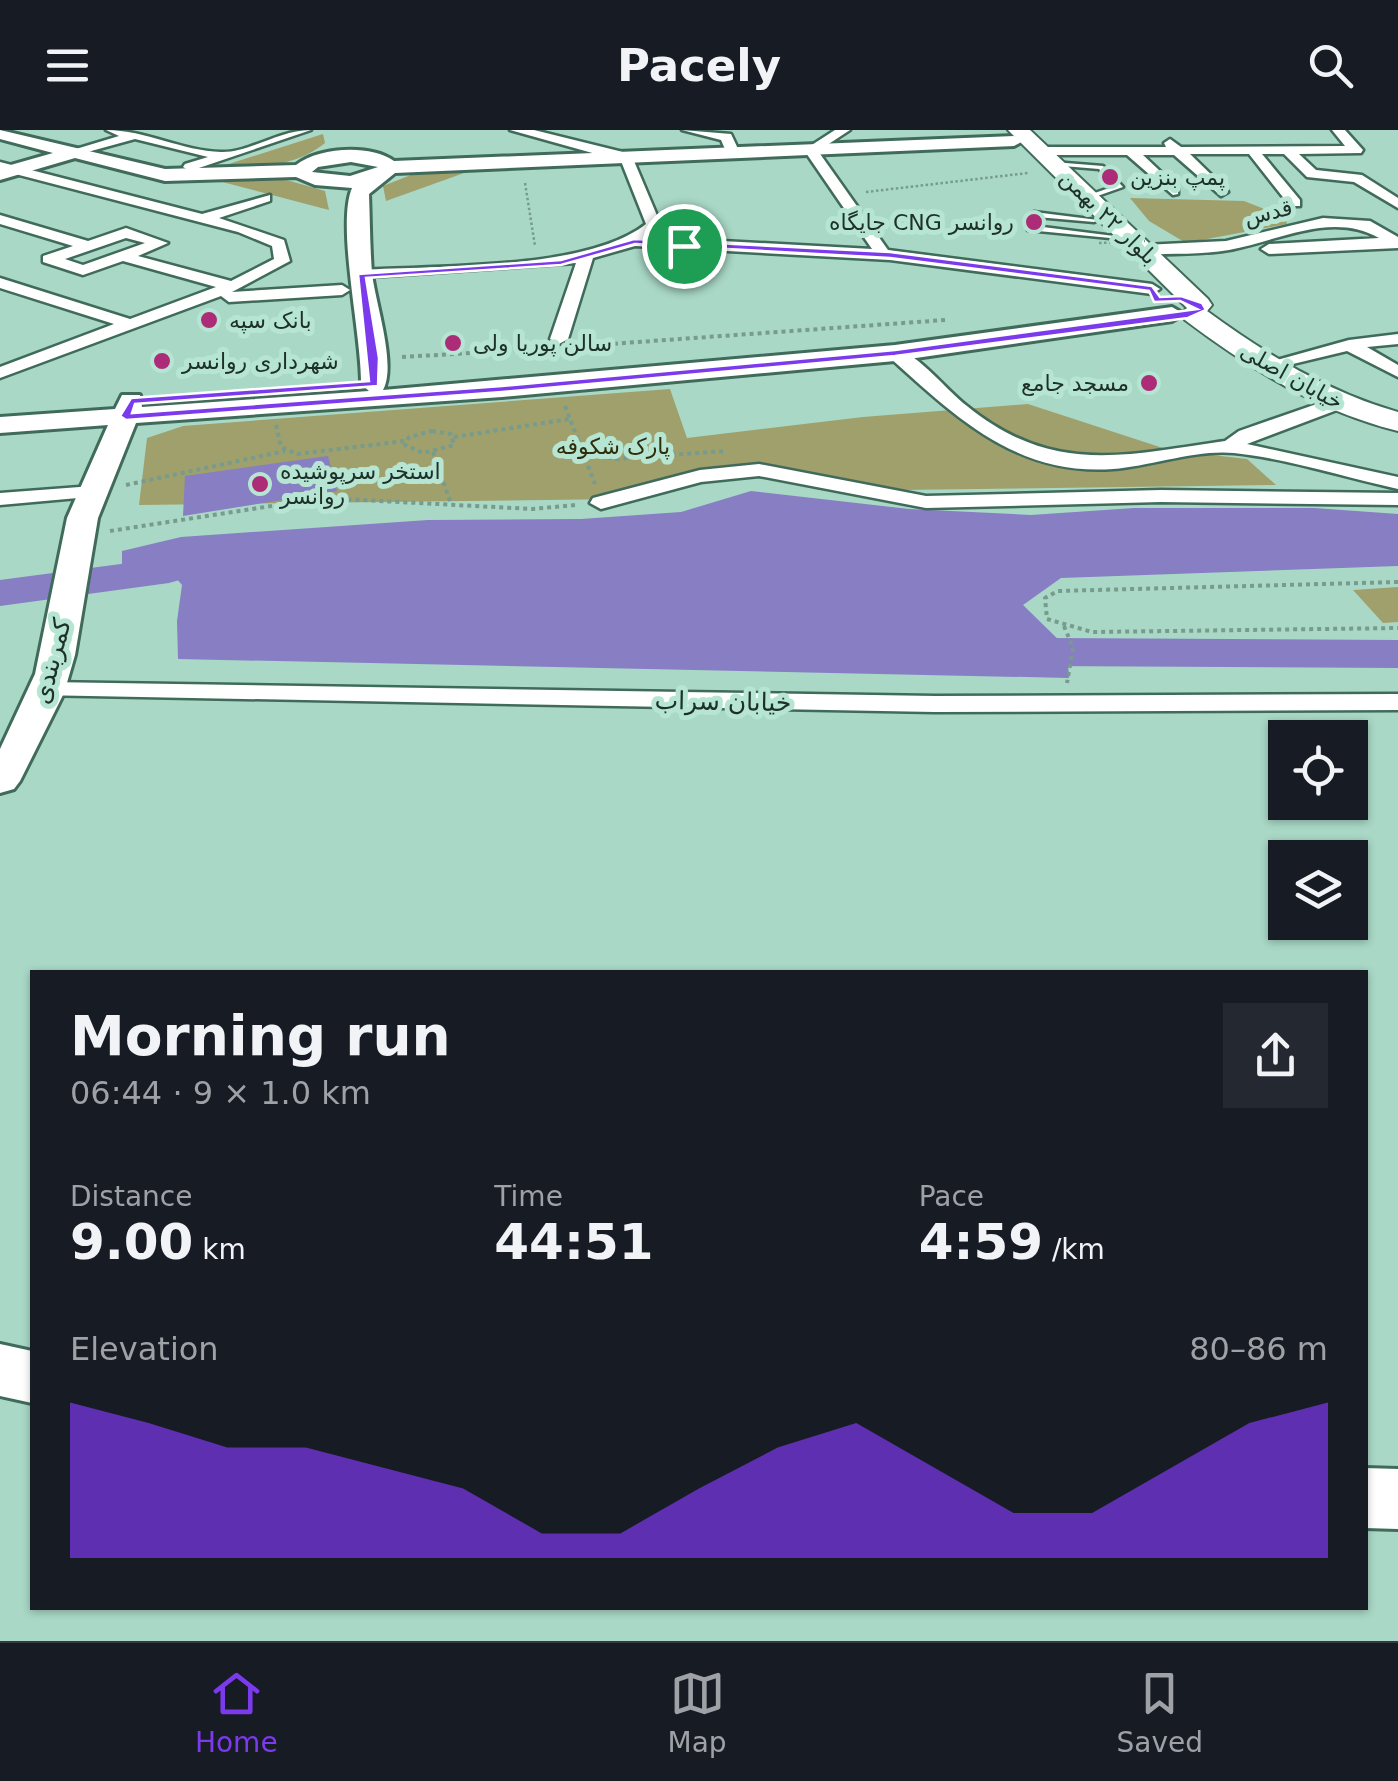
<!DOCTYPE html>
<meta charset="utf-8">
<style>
body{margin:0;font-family:"DejaVu Sans","Noto Naskh Arabic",sans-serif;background:#242831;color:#f1f3f6;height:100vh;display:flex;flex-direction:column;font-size:38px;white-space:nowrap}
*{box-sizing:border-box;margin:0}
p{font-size:32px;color:#9ea1a6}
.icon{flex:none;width:55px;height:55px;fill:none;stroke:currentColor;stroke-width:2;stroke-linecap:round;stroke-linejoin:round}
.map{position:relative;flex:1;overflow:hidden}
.side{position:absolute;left:30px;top:840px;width:1338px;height:640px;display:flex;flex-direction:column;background:#171b24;border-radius:0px;box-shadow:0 2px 8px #0004}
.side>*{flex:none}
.controls{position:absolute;left:1268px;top:590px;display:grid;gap:20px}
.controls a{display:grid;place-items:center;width:100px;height:100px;border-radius:0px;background:#171b24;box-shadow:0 2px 8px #0004;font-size:50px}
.pin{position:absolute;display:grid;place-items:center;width:85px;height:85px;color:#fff;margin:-42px;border:5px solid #fff;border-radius:50%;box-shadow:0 2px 10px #0007}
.round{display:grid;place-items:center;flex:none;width:105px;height:105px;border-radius:0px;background:#242831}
.headline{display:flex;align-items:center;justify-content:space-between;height:170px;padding:0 40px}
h1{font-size:55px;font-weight:800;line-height:75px}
.figures{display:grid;grid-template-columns:repeat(3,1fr);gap:15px;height:170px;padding:10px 40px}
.figures div{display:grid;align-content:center}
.figures b{font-size:50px;font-weight:800}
.figures small{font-size:28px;font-weight:400}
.figures p{font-size:28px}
.chart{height:280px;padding:20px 40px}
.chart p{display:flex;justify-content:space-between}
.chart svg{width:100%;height:180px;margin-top:10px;fill:#7c3aed;opacity:.7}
header{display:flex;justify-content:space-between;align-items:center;height:130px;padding:0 40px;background:#171b24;font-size:45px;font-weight:800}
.tabs{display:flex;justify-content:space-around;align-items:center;height:140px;border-top:2px solid #363941;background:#171b24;font-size:28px;color:#9ea1a6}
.tabs a{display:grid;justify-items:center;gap:5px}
.tabs .on{color:#7c3aed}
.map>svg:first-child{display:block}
</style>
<header><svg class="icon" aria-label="menu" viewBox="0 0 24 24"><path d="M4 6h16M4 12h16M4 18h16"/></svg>Pacely<svg class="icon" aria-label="search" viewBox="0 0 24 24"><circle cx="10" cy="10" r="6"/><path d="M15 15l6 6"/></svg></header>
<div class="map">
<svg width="1398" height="1511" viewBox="0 0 1398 1511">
<rect width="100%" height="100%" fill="#a9d8c6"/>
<!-- green -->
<g fill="#9fa06b">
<path d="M323,4L325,13C293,39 252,37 213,39Z"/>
<path d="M478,38L386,71L383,56L421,41Z"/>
<path d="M211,49H283L325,61L329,80Z"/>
<path d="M1130,68L1244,71L1285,87L1287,94L1186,113L1149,91Z"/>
<path d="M670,259L687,308L863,287L1028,274L1169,320L1247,329L1276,355L900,360L721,338L621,369L139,375L147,308L183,296Z"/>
<path d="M1398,457V492L1383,493L1353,460Z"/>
</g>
<!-- water -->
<g fill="#877ec3">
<path d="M328,326L337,361L183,386L185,346Z"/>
<path d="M751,361L909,379L1031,385L1134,378H1314L1398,384V436L1061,448L1023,475L1067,518L1069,548L178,529L177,491L182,455L169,440L122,434V421L181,407L428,390L581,389L681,382Z"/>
</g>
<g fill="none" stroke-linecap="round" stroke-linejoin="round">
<!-- river -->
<g fill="#877ec3" fill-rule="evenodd">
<path d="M240,408L254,411L260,420L254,429L169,453L0,476V450L166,428Z"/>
<path d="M995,490L1050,508L1398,510V538L1044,536L979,512L973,503L979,494Z"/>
</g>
<defs>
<g id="lane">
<path d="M1053,32L1103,36L1123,57L1086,70V66L1115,56L1099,39L1051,35Z"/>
<path d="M1034,82L1098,90L1094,92L1037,87L1035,96L1114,106L1110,108L1028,100L1030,84Z"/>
</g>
<g id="street">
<path d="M106,0C146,0 182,21 221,22C249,23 279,0 311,0L190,41L183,37L185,34L208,27L135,9L73,26L66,22L119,6Z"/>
<path d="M510,0H534L631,24L661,95L648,107L872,119L804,20L835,0H850L818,21L888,120L1152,154L1160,159L1152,164L890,130L635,116L593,128L568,209L559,214L550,209L576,133L355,148V142L361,140C438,135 586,141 646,94L621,31Z"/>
<path d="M682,0L731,4L740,23L728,26L721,10Z"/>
<path d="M1332,0H1345L1363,20L1361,23L1299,24L1316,40L1362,45L1398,68V78L1354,52L1307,47L1284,24H1262L1300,70V76H1290L1249,24H1190L1226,59L1228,62L1221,66L1174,25H1143L1178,58V64L1173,65L1127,25H1040L1033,21L1040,17H1166L1164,13L1170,9L1181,17L1345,16Z"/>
<path d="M0,32L202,84L270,65V71L219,88L284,110L290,131L232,162L342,155L350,160L342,165L229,172L221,166L0,248V237L114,194L0,158V148L130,189L216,157L123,131L83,145L43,132V126L73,116L0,94V85L88,111L126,98L168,113L138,126L231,151L274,129L272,116L238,102L0,40ZM126,108L145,113L83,135L65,129Z"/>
<path d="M1323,88L1370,91L1398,107V118L1269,124L1261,119L1269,114L1379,108C1332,81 1278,111 1229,120C1202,125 1172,123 1144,125L1136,120L1144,115L1226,111Z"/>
<path d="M1398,204V214L1367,217L1398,235V247L1347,221L1268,240L1259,235L1349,210Z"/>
<path d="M895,218C921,226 945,259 967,276C1053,346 1125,325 1225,311L1239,301L1331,269H1345V277L1247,314L1398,347V359C1344,347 1289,329 1234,323C1198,319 1150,336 1113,339C1016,346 956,287 889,227V219Z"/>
<path d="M759,334L926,366L1161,360L1398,363V375L1161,372L926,378L759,346L701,352L601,379L590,373L593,368L700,340Z"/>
<path d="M93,356L100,358L103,362L100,366L0,375V363Z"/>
<path d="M47,552L935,566L1398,564V580L935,582L38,565L34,560L38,555Z"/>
</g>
<g id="secondary">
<path d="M0,0L165,39L296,35C319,17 370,14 394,31L1014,6L1023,11L1014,16L395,43L369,64C370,90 370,117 372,143C375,172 397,235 383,260L895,215L1172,177L1184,184L1172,191L895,231L502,267L136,293L98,388L75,525L64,563L20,651L14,659L0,663V619L35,544L67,388L108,295L0,303V287L115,279L122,265H140L142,277L369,261L361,254C362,207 336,95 352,58L315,55L296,47L165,51L75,28L0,50V38L53,23L0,9ZM351,32L378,37L350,46L312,42L318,37Z"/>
<path d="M0,1214L32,1221V1273L0,1266Z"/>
<path d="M1365,1338L1398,1339V1399L1365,1398Z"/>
</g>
<path id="primary" d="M1008,0H1030L1208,169L1212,175L1207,181C1266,224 1327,262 1398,282V301C1318,281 1250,239 1185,190L1181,184L1187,178Z"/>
</defs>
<!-- lane casing -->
<use href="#lane" stroke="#406b5b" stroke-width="5"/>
<!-- street casing -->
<use href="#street" stroke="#406b5b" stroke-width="5"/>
<!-- secondary casing -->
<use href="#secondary" stroke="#406b5b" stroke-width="6"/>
<!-- primary casing -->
<use href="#primary" stroke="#406b5b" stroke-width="4"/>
<!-- path-far1 -->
<g stroke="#779b8d" stroke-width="2.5" stroke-dasharray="2.5 2.5" stroke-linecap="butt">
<path d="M525,53L535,116"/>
<path d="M866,62L1028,43"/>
</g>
<!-- path -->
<g stroke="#779b8d" stroke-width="4" stroke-dasharray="4 4" stroke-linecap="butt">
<path d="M582,216L945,190"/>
<path d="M402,227L541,219"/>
<path d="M565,276L595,354"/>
<path d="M276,295L281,317L297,324L405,311"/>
<path d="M432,301L451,304L454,315L423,323L405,315L409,307Z"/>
<path d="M454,307L569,289"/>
<path d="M433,322L450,371"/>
<path d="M584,323L616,329L725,321"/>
<path d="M126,355L285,321"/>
<path d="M110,401L323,368L532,379L576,375"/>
<path d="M1398,452L1058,461L1045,468L1047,489L1092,502L1398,498"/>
<path d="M1064,496L1073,518L1067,553"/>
</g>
<!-- lane -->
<use href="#lane" fill="#fff" fill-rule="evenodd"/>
<!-- street -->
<use href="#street" fill="#fff" fill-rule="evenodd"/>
<!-- secondary -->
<use href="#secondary" fill="#fff" fill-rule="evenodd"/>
<!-- primary -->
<use href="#primary" fill="#fff" fill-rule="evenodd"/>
<!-- path-bridge -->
<path stroke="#779b8d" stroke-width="2.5" stroke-dasharray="2.5 2.5" stroke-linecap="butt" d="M1099,113L1145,111"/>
</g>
<!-- route -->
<path fill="#7c3aed" stroke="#fff" stroke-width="2.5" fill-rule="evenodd" d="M634,109L890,122L1152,156L1160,167L1181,166L1202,173L1206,180L1188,188L895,226L502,262L126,290L120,286L131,268L369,251L358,144L561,130ZM635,114L890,128L1149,161L1154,172L1180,171L1197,179L895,220L502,256L132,283L135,274L378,256L379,228L366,148L561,135Z"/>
<!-- markers -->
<g fill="#ad2c78" stroke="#b6e5d3" stroke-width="4">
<circle cx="1110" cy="47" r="10"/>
<circle cx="1034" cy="92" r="10"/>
<circle cx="209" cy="190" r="10"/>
<circle cx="453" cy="213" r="10"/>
<circle cx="162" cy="231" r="10"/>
<circle cx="1149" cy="253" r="10"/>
<circle cx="260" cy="354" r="10"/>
</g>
<g text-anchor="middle" stroke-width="10" stroke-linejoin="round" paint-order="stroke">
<!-- far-poi labels -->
<g font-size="22" fill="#1d3029" stroke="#b6e5d3" text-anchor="start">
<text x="1130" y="55">پمپ بنزین</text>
<text x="1014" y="100" text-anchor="end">جایگاه CNG روانسر</text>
<text x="229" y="198">بانک سپه</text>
<text x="473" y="221">سالن پوریا ولی</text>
<text x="182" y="239">شهرداری روانسر</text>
<text x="1129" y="261" text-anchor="end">مسجد جامع</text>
<text x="280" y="349">استخر سرپوشیده<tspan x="280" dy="25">روانسر</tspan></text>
</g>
<!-- far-street labels -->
<g font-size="22" fill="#1d3029" stroke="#b6e5d3">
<text transform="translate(1268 82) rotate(-14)" y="8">قدس</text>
<text transform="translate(1109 87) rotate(44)" y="8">بلوار ۲۲ بهمن</text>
<text transform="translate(1292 246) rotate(29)" y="8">خیابان اصلی</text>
</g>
<!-- far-park labels -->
<g font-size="22" fill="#2e2d0a" stroke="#b6e5d3">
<text x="613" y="324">پارک شکوفه</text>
</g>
<!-- street labels -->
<g font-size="25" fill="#1d3029" stroke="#b6e5d3">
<text transform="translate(51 531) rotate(-75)" y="9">کمربندی</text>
<text transform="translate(723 571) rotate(1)" y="9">خیابان سراب</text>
</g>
</g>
</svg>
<div class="controls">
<a><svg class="icon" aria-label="locate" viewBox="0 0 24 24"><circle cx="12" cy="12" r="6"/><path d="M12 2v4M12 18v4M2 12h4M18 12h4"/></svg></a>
<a><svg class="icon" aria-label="layers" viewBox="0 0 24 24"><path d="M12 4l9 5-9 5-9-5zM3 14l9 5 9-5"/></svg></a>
</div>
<div class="pin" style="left:684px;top:116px;background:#1e9e55"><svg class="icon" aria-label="arrive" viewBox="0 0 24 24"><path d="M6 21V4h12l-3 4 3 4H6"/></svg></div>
<section class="side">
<div class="headline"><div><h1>Morning run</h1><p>06:44 · 9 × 1.0 km</p></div><a class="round"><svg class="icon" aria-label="share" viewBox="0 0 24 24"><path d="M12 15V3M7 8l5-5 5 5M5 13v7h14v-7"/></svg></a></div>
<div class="figures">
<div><p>Distance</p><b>9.00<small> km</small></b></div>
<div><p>Time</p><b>44:51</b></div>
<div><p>Pace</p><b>4:59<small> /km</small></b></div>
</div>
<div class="chart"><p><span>Elevation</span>80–86 m</p>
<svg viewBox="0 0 160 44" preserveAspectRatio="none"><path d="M0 44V6L10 11L20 17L30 17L40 22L50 27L60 38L70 38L80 27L90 17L100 11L110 22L120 33L130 33L140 22L150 11L160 6V44z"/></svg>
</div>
</section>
</div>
<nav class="tabs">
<a class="on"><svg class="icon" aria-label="home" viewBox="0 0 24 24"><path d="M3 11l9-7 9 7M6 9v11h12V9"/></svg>Home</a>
<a><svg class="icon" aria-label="map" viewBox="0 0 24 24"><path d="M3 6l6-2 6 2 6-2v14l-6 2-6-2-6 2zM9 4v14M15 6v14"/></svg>Map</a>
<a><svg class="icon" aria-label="saved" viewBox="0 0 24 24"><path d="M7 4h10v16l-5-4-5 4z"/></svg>Saved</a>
</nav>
